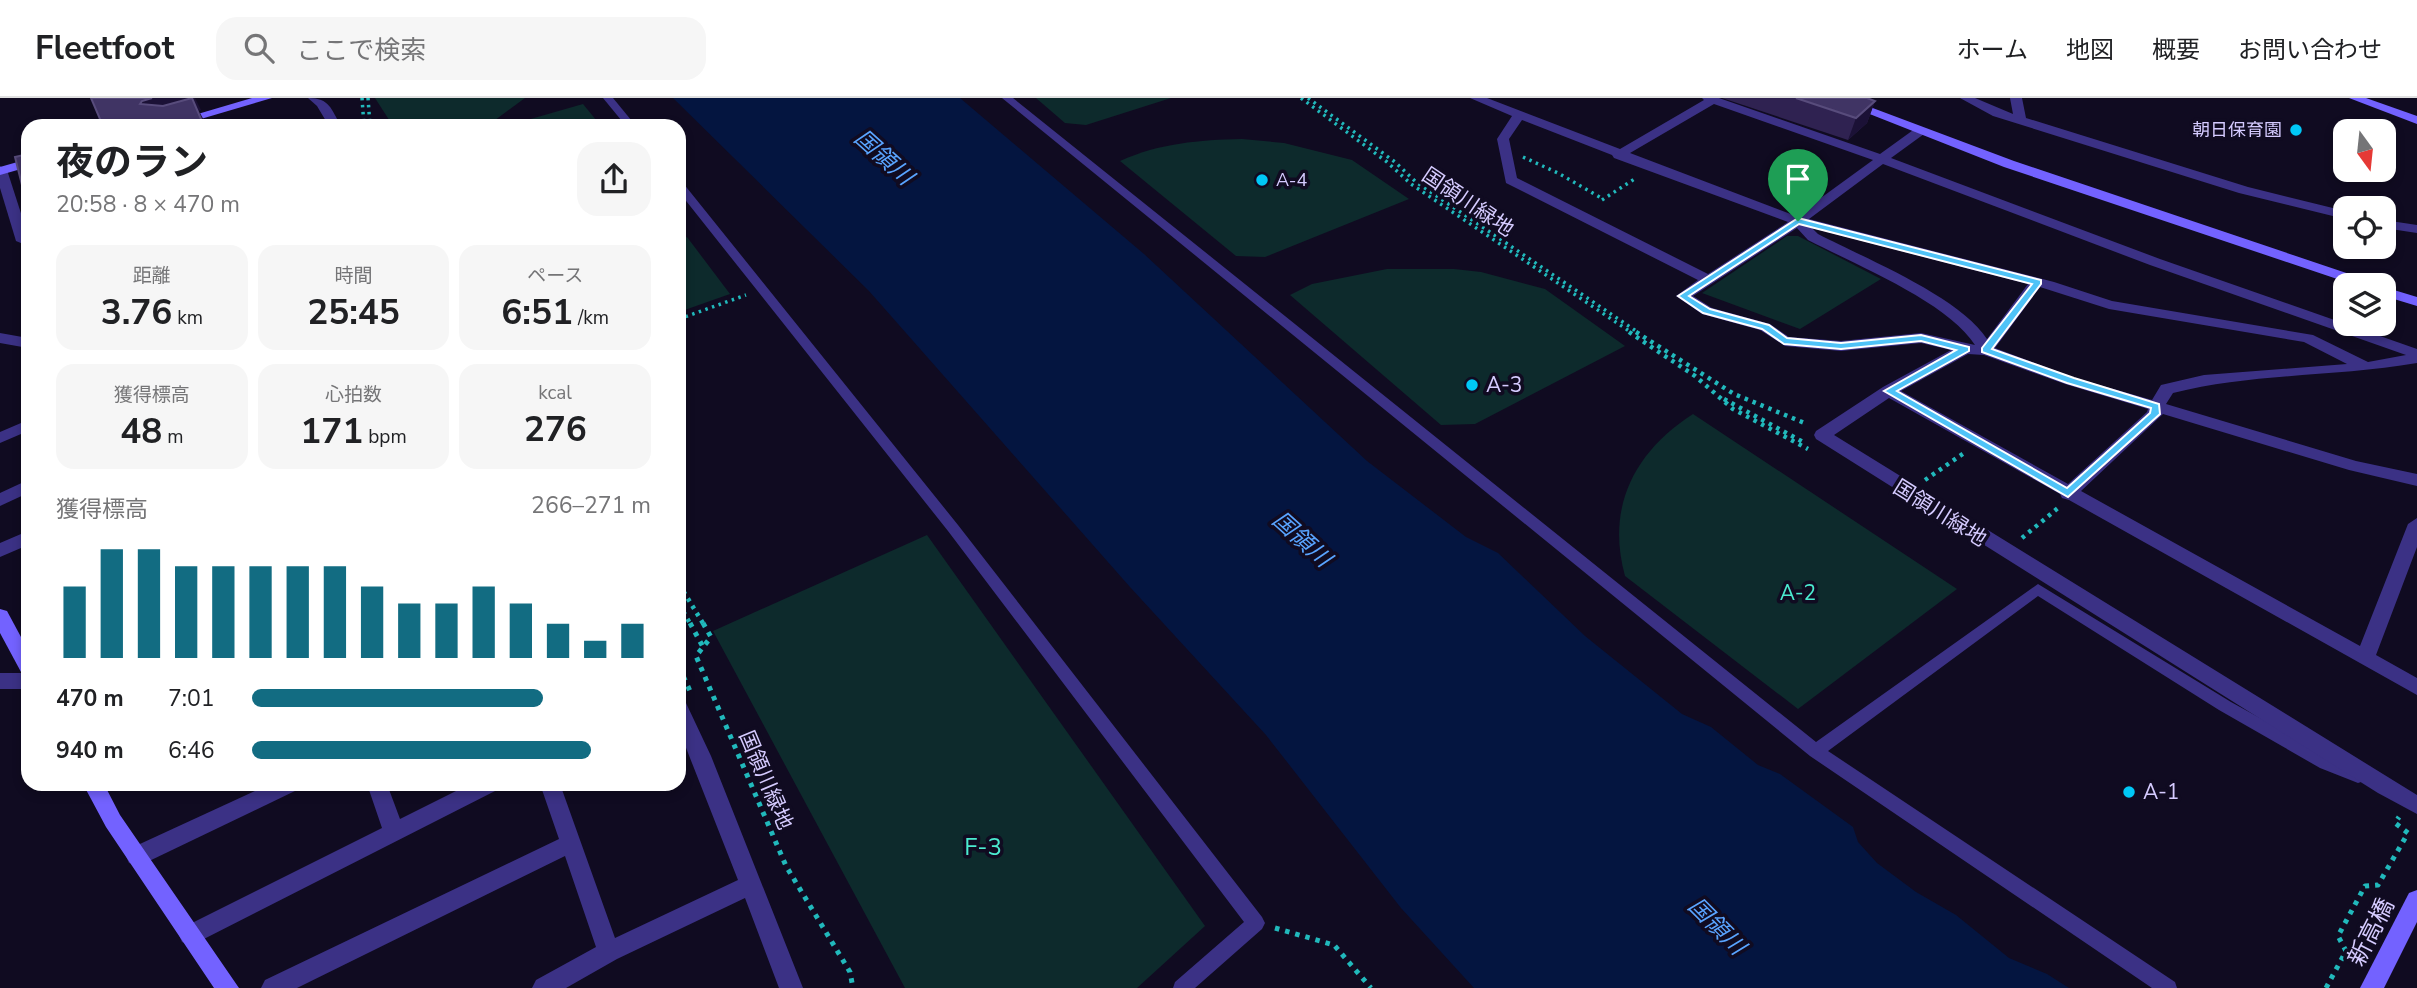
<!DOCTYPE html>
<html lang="ja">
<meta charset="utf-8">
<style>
body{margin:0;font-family:"Nunito Sans","Noto Sans JP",sans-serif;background:#f6f6f6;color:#202124;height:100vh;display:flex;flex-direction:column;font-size:26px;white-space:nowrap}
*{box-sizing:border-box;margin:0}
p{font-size:23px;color:#757577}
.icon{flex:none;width:38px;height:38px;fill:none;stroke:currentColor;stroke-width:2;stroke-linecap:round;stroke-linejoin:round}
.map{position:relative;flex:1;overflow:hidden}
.sheet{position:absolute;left:21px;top:21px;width:665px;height:672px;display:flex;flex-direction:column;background:#fff;border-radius:21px;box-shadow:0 4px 10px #0003}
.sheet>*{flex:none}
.needle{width:46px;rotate:165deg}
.controls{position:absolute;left:2333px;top:21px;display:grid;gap:14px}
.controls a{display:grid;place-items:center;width:63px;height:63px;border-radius:14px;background:#fff;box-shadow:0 4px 10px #0003;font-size:35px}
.pin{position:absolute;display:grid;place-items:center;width:60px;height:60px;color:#fff;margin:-72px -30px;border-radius:50% 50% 50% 0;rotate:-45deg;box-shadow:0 0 7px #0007}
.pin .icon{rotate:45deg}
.round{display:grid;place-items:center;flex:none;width:74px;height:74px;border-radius:21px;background:#f6f6f6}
.head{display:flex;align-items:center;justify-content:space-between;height:119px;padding:0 35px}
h1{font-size:38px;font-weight:700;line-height:52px}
.metrics{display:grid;grid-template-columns:repeat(3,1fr);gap:10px;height:119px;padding:7px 35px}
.metrics div{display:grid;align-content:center;border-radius:18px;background:#f6f6f6;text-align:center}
.metrics b{font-size:35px;font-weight:700}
.metrics small{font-size:19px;font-weight:400}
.metrics p{font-size:19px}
.chart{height:196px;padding:14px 35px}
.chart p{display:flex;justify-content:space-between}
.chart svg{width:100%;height:126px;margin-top:7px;stroke:#126c82;stroke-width:6}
ul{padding:0 35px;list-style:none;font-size:23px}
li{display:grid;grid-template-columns:112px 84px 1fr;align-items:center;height:52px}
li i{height:18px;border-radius:9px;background:#126c82}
header{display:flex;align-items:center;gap:42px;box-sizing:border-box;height:98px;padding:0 35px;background:#fff;border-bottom:2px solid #e0e0e0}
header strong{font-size:33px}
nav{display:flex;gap:38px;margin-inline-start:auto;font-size:24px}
.search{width:490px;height:63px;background:#f6f6f6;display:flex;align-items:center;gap:18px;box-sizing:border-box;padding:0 24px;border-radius:21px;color:#757577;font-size:26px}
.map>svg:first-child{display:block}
</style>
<header>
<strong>Fleetfoot</strong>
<div class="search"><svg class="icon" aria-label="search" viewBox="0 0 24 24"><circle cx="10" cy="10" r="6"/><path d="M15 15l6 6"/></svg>ここで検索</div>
<nav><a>ホーム</a><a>地図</a><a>概要</a><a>お問い合わせ</a></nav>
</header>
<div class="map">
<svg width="2417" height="890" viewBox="0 0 2417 890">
<rect width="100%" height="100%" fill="#100b21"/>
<!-- green -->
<g fill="#0d2a2c">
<path d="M375,0H525L487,28H393Z"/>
<path d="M1036,0H1171L1086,27L1065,25Z"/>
<path d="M583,6L601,28H506Z"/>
<path d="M1242,41L1284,45L1352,62L1409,101L1265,159L1236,158L1120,63C1160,45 1199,42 1242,41Z"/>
<path d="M1787,138H1798L1881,181L1800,231L1702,195Z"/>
<path d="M687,139L730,196L679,214V142Z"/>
<path d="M1387,171H1454L1481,174L1545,191L1625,248L1475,326L1441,327L1290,197L1312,186Z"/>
<path d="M1693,316L1957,491L1798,611L1625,478C1606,409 1634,354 1693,316Z"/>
<path d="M927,437L1205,828L1137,890H905L713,533Z"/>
</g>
<!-- water -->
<path fill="#041540" d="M673,0H960L1144,156L1367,363L1466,439L1498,455L1585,538L1682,616L1711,629L1758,667L1780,676L1853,729L1858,744L1877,765L1916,794L1956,817L2009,860L2047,876L2069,890H1474L1401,810L1266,637L1130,489L869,193Z"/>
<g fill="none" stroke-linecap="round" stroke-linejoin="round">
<!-- path-far2 -->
<g stroke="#21b9bc" stroke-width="3.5" stroke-dasharray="2.5 4.5" stroke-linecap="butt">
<path d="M362,0L364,28"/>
<path d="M368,0L370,28"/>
<path d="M1301,0L1387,64L1411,86L1632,235"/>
<path d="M1308,0L1395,64L1416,84L1639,235"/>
<path d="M1523,59L1558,75L1603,101"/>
<path d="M1602,102L1636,80"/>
<path d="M679,221L746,197"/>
</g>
<!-- path-far1 -->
<g stroke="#21b9bc" stroke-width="4.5" stroke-dasharray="3.5 5" stroke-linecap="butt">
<path d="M1629,234L1695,278L1733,311L1808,351"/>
<path d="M1636,234L1734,296L1807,326"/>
<path d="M1724,301L1803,344"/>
<path d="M1925,382L1964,355"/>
<path d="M2022,440L2058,410"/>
<path d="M679,486L704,527"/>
<path d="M679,506L691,527"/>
</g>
<!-- path -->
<g stroke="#21b9bc" stroke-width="5" stroke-dasharray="4.5 6" stroke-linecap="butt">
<path d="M690,525L703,549"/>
<path d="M703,525L711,539L696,558L786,768L850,874L853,890"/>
<path d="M679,569L690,593"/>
<path d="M1275,830L1334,847L1371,890"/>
<path d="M2326,890L2346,853L2338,838L2365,788L2378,787L2408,735L2395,725L2399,719"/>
</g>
<!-- lane -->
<g fill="#3b3185" fill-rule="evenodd">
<path d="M603,0H613L636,28H626Z"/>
<path d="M1002,0H1013L1816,644L2038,486L2231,604L2332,660L2364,673L2366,678L2364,683L2358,685L2320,670L2219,612L2038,498L1828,653L2175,884L2177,890H2152L1810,658Z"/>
<path d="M679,84L683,85L958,427L1262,819L1265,825L1262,831L1195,890H1173L1175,884L1244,824L948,433L679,94Z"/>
</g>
<!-- street -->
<g fill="#3b3185" fill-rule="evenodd">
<path d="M308,0C330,0 331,11 341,28H329L317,8Z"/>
<path d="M1470,0H1487L1620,51L1704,2L1702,0H1719L1880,56L1916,30H1924V36L1891,60L2160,161L2417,251V265C2336,279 2252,275 2173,295L2166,306L2356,363L2417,376V388L2349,372L2163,316L2081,393L2360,548L2408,426L2417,420V449L2376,557L2417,580V597L2069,402L2062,400L2060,396L1889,300L1834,337L2417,697V716L2378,695L1816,341L1814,337L1816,333L1883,289L1951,252L1921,245L1841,253L1785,248L1760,232L1702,216L1676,198L1698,182L1506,85L1497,41L1512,18ZM1714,6L1873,62L1796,118L1630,55ZM1522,22L1612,57L1614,60L1788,124L1708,176L1517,80L1509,41ZM1883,66L2150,167L2406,257L2368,264L2313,237L2112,203L2054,184L1809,121ZM1797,130L1808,142C1854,166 1948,204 1975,247L1921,235L1841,243L1789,239L1770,226L1712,210L1693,198ZM1812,130L2028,186L1987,241C1959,198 1864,160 1818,136ZM2040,189L2109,211L2304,244L2347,266L2204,277L2161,287L2152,302L2075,280L1995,250ZM1968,256L1984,257L2065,286L2148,311L2147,314L2068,386L1901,293Z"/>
<path d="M1960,0H1975L2013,16L2010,0H2022L2026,20L2248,89L2345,113V121L2239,95L1993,18Z"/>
<path d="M0,68L7,72L28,137V148L16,143L0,90Z"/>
<path d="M2384,122L2417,127V135L2384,130Z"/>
<path d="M0,235L28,240V250L0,245Z"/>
<path d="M28,322V333L0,345V334Z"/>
<path d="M28,382V395L0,408V395Z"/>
<path d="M28,433V447L0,459V445Z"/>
<rect x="0" y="575" width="28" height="16"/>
<path d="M679,603L686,605L711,658L803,890H779L745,800L617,861L566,890H532L536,882L596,849L565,758L297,890H261L265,882L559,741L540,686H560L615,840L738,782L679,632Z"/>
<path d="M270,686H300L297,692L145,765L137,767L129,765L126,758L129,751Z"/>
<path d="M367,686H387L400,721L470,686H500L497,692L198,844L190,847L182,844L179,837L182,830L382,730Z"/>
</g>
<!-- secondary -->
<g fill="#7362ff" fill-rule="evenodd">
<path d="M252,0H272L177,28H157Z"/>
<path d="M1829,0H1846L2014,63L2373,184L2375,187H2355L2004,69Z"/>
<path d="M2349,0H2366L2417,18V26Z"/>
<path d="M28,61V69L0,77V69Z"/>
<path d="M2384,189L2417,199V208L2384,198Z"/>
<path d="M0,511L7,513L28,552V576L21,574L0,535Z"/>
<path d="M83,686H104L120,717L239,890H214L106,729Z"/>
<path d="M2417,792V824L2384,890H2360L2409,795Z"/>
</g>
</g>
<!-- wall -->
<path fill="#2f2251" d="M1722,0H1867L1875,3L1867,25L1848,42Z"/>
<!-- shaded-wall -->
<g fill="#1b1136">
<path d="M152,0H195L201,12L199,13L207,28H204L140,6L142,3Z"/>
<path d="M1875,3L1867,25L1848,42L1856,20Z"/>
<path d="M28,90V98L23,91Z"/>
</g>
<!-- building -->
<g fill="#403464" stroke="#584c7c" stroke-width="2">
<path d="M91,0H152L142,3L140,6L163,8L192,0L204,28H103Z"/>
<path d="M1796,0H1867L1875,3L1856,20Z"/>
<path d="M28,56V90L23,91L15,59Z"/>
</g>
<!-- route -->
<path fill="#4fc3f7" stroke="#fff" stroke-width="2" fill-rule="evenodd" d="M1798,120L2041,182V186L1992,251L2074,280L2159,306L2160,316L2068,399L1884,293L1956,252L1921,243L1841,251L1784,246L1762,231L1703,215L1678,198ZM1799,126L2032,186L1982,250V254L2067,285L2151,310L2150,315L2067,390L1897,293L1969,253V249L1921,237L1841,245L1787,240L1769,227L1710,211L1689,198Z"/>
<!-- markers -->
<g fill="#00c8f6" stroke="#100b21" stroke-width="2.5">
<circle cx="2296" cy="32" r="7"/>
<circle cx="1262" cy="82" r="7"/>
<circle cx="1472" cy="287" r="7"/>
<circle cx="2129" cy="694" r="7"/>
</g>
<g text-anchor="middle" stroke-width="7" stroke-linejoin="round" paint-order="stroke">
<!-- far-poi labels -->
<g font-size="18" fill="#d5cbff" stroke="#100b21" text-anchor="end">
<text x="2282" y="38">朝日保育園</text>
<text x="1276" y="88" text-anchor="start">A-4</text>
</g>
<!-- street labels -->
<g font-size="21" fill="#d5cbff" stroke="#100b21">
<text transform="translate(1468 104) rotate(34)" y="7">国領川緑地</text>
<text transform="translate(1940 415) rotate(32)" y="7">国領川緑地</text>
<text transform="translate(766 682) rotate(67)" y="7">国領川緑地</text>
</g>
<!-- poi labels -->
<g font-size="21" fill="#d5cbff" stroke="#100b21" text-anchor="start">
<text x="1486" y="294">A-3</text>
<text x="2143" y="701">A-1</text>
</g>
<!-- park labels -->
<g font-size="21" fill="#4bebd0" stroke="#100b21">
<text x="1798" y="502">A-2</text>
</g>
<!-- water labels -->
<g font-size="23" font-style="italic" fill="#59a4ff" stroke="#100b21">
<text transform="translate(884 59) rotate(42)" y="8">国領川</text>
<text transform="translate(1302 441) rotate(42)" y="8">国領川</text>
<text transform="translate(1717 828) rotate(45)" y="8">国領川</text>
</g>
<!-- near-park labels -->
<g font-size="24" fill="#4bebd0" stroke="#100b21">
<text x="983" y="757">F-3</text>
</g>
<!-- near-street labels -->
<g font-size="24" fill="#d5cbff" stroke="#100b21">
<text transform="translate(2371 834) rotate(-63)" y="8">新高橋</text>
</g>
</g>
</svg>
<div class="controls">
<a><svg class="needle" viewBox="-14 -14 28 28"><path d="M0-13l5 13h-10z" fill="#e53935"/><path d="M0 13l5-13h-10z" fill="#757577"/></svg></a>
<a><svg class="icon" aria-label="locate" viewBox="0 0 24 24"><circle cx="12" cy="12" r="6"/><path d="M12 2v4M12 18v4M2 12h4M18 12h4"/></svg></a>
<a><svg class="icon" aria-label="layers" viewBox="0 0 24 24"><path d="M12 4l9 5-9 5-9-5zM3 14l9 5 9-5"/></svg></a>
</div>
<div class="pin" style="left:1798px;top:123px;background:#1e9e55"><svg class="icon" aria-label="arrive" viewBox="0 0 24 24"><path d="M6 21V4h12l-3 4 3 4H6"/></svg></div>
<section class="sheet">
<div class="head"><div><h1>夜のラン</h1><p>20:58 · 8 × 470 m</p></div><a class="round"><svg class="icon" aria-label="share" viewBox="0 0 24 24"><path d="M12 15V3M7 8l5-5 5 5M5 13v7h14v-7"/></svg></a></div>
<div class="metrics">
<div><p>距離</p><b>3.76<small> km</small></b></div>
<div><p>時間</p><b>25:45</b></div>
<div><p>ペース</p><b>6:51<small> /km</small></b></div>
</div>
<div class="metrics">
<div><p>獲得標高</p><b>48<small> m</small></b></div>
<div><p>心拍数</p><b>171<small> bpm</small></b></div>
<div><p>kcal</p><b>276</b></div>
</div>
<div class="chart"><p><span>獲得標高</span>266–271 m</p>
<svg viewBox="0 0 160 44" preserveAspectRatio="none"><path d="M5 44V19M15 44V6M25 44V6M35 44V12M45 44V12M55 44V12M65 44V12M75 44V12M85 44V19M95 44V25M105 44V25M115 44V19M125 44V25M135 44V32M145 44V38M155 44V32"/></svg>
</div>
<ul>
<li><b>470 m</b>7:01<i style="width:73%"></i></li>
<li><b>940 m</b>6:46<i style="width:85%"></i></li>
</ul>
</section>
</div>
